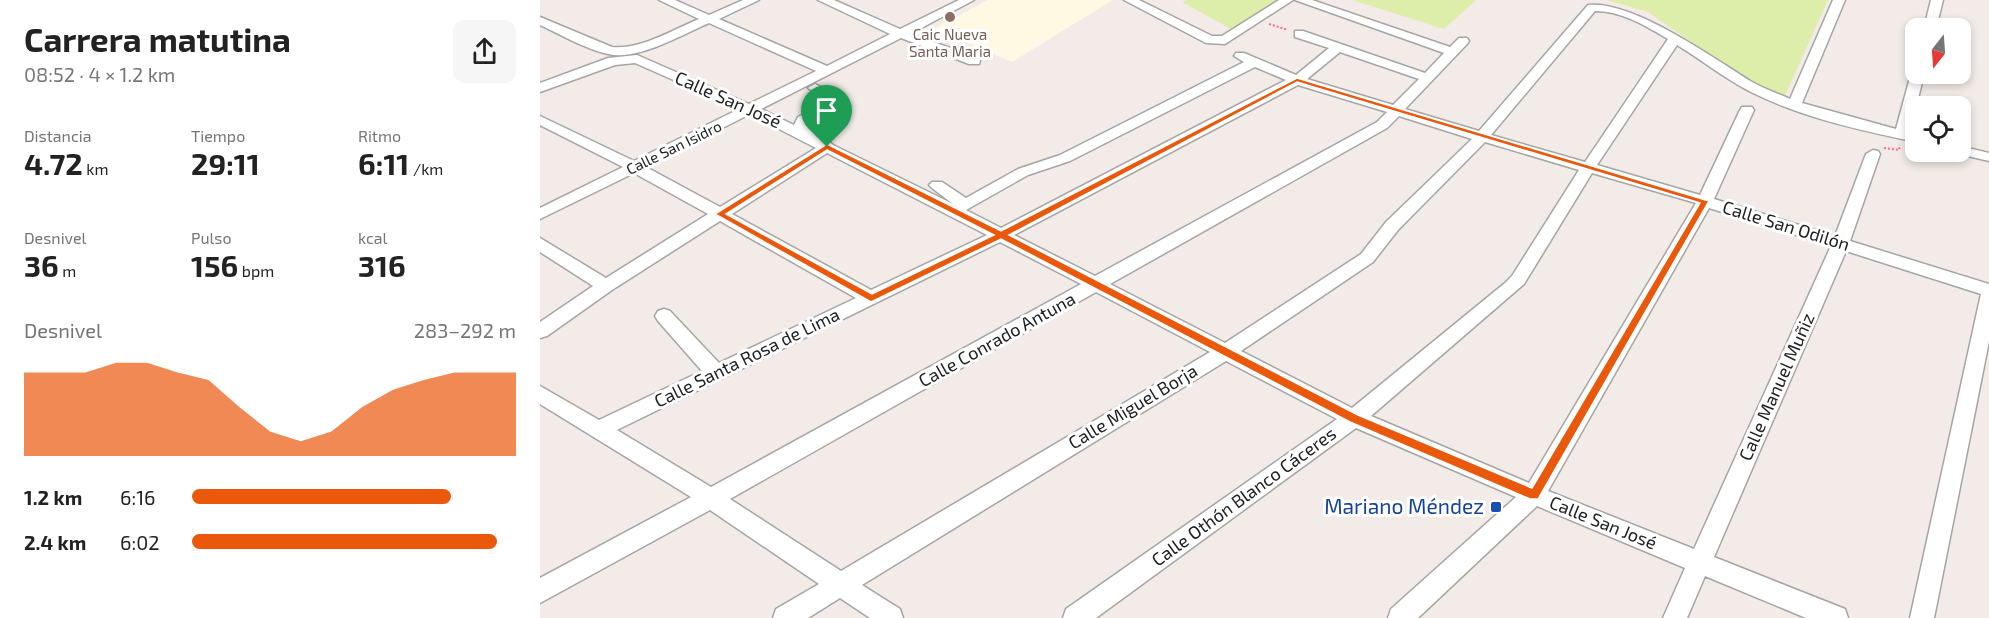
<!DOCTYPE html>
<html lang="es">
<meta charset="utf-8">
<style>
body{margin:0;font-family:"Exo 2",sans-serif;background:#f6f6f6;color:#222;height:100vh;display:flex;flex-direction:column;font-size:22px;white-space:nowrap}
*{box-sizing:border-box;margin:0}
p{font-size:20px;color:#767676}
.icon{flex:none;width:33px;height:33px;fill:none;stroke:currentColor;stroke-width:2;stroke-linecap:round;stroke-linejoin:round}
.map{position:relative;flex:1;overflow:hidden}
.drawer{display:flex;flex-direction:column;background:#fff;width:540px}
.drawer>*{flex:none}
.needle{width:39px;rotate:197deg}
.fabs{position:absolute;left:1365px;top:18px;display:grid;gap:12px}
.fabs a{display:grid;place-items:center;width:66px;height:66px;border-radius:12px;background:#fff;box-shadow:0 3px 9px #0003;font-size:30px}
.pin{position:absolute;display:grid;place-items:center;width:51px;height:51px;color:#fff;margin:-62px -26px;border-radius:50% 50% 50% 0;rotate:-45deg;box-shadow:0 0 6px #0007}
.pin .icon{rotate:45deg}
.round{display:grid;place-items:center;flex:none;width:63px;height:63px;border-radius:12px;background:#f6f6f6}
.headline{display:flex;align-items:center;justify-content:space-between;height:102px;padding:0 24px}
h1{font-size:33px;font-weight:700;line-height:45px}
.stats{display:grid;grid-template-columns:repeat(3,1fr);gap:9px;height:102px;padding:6px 24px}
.stats div{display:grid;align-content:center}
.stats b{font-size:30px;font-weight:700}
.stats small{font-size:16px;font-weight:400}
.stats p{font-size:16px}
.chart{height:168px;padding:12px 24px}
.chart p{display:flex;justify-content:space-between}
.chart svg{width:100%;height:108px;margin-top:6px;fill:#ea580c;opacity:.7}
ul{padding:0 24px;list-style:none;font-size:20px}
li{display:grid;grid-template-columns:96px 72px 1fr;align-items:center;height:45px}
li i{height:15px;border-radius:8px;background:#ea580c}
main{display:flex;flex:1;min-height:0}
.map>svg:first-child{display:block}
</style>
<main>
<section class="drawer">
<div class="headline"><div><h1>Carrera matutina</h1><p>08:52 · 4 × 1.2 km</p></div><a class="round"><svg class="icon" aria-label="share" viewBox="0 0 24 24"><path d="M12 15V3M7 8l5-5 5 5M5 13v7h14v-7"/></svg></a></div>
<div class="stats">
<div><p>Distancia</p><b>4.72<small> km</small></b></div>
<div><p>Tiempo</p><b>29:11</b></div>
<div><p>Ritmo</p><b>6:11<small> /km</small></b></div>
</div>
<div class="stats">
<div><p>Desnivel</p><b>36<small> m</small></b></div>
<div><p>Pulso</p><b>156<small> bpm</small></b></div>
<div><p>kcal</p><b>316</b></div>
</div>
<div class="chart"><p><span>Desnivel</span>283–292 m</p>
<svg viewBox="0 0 160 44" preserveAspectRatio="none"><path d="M0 44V10L10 10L20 10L30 6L40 6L50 10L60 13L70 24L80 34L90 38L100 34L110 24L120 17L130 13L140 10L150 10L160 10V44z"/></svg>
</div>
<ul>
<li><b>1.2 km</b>6:16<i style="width:80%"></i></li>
<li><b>2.4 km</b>6:02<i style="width:94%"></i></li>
</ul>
</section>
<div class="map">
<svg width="1449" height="618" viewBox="0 0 1449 618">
<rect width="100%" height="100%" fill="#f2ebe7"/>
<!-- education -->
<path fill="#fff8e3" d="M448,0H573L472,62L394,28Z"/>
<!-- grass -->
<g fill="#dea">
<path d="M648,0H742L693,30L642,2Z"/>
<path d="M812,0H936L904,29Z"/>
<path d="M1067,0H1288L1244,98L1202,77L1108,12Z"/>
</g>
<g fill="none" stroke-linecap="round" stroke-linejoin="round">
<defs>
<g id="minor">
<path d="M119,0H135L169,15L203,0H219L179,19L287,66L350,34L278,0H294L360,29L419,0H434L370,34L439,58L440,61L439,64H429L361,38L221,109L254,125L258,117L289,101L268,88L275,84L301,97L303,103L268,123L293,145L413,204L392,188L389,185L392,182H402L426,198L478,169L520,155L704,62L694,56L696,53H704L756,75L789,48L755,37V31H763L885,73L904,53L755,0H772L910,47L919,38H927L929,41L927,44L865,109L939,131L1048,5C1093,0 1173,58 1212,82C1224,89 1237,93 1250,99L1293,0H1305L1262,103L1356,129L1371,74L1376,71V74H1384L1370,132L1376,134V142C1320,130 1263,118 1211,92C1185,79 1162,60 1137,45L1057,165L1160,195L1200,110L1202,107H1212L1214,110L1174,199L1295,236L1326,154L1333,150L1338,151L1340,154L1310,241L1449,284V341L1394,618H1370L1441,294L1306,251L1174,557L1305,609L1308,618H1266L1165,576L1147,618H1123L1145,568L997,506L878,618H848L851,609L976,497L816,428L556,618H523L526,609L797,419L686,361L322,585L360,609L363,618H330L300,598L268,618H233L236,609L279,584L170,510L0,603V578L151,497L0,404V386L59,420L162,371L118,321L115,316L118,311L124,309L130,311L179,363L316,298L180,221L72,290L7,336L0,338V322L53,286L0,252V238L66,278L168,214L94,173L0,219V208L83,167L0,125V116L94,161L199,109L95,63L75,65L0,92V83L68,58L97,55L209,104L276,71L169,23C141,35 98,61 68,54C45,49 22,35 0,25V17L72,47C101,50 132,30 159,19ZM1055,11C1082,11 1106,26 1128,39L1045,162L951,135ZM800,52L879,79L853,105L767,79ZM715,67L746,80L461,228L426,210L488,175L530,161ZM758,85L847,112L837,122L555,276L474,235ZM210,114L276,148L180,207L106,167ZM859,116L932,139L846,222L821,254L685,343L570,284L847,128ZM945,142L1039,170L972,276L965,283L812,408L701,351L833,262L858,230ZM287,153L447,235L331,290L192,214ZM1052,173L1156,203L989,483L831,416L984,284ZM1169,208L1291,246L1154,549L1008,491ZM460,242L541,284L171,487L77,430ZM556,292L670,352L301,571L190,499Z"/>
<path d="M584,0H599L672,36H682L739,0H753L685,44L666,43Z"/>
<path d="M1391,0H1403L1396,28H1384Z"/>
<path d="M1420,146L1449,153V161L1415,153L1414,152H1420Z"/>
</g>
</defs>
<!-- minor casing -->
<use href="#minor" stroke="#a5a5a5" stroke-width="3"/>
<!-- path -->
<g stroke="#ff6b81" stroke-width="2" stroke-dasharray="2 2" stroke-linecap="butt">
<path d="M729,24L748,30"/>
<path d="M1344,148L1359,150L1360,145"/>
</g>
<!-- minor -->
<use href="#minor" fill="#fff" fill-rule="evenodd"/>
</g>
<!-- route -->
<path fill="#ea580c" stroke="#fff" stroke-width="1.5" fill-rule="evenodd" d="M757,78L1169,201L998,499H990L810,422L461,239L331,302L175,214L287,144L461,231ZM757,82L1160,203L992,488L818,415L469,235ZM287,150L454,235L332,294L186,214Z"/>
<!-- markers -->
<circle fill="#8d6e63" stroke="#fff" stroke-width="2" cx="410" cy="17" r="6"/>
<rect fill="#1a4fb4" stroke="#fff" stroke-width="2" x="950" y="501" width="12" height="12" rx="3"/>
<g text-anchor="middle" stroke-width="6" stroke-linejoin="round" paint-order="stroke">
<!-- far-education labels -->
<g font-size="15" fill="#785e54" stroke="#fff">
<text x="410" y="40">Caic Nueva<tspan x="410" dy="17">Santa Maria</tspan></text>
</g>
<!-- far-street labels -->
<g font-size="15" fill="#212121" stroke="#fff">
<text transform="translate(134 148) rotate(-26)" y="5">Calle San Isidro</text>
</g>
<!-- street labels -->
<g font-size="18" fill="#212121" stroke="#fff">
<text transform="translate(188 100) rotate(24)" y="6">Calle San José</text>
<text transform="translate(1246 226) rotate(17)" y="6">Calle San Odilón</text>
<text transform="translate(457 340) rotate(-29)" y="6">Calle Conrado Antuna</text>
<text transform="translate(207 358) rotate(-26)" y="6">Calle Santa Rosa de Lima</text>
<text transform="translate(1237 387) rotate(-66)" y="6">Calle Manuel Muñiz</text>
<text transform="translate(593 407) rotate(-31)" y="6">Calle Miguel Borja</text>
<text transform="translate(704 497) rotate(-36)" y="6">Calle Othón Blanco Cáceres</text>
<text transform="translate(1063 523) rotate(22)" y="6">Calle San José</text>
</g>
<!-- near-transit labels -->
<g font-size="21" fill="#164399" stroke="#fff" text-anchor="end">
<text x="944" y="514">Mariano Méndez</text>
</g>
</g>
</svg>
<div class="fabs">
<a><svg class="needle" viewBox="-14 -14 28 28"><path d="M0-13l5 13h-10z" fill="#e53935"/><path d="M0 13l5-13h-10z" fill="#767676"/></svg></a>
<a><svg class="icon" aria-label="locate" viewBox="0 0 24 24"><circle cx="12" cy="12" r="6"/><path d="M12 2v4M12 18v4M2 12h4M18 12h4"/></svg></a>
</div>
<div class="pin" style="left:287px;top:147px;background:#1e9e55"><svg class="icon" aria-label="arrive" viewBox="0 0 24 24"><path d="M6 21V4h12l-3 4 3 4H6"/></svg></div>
</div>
</main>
